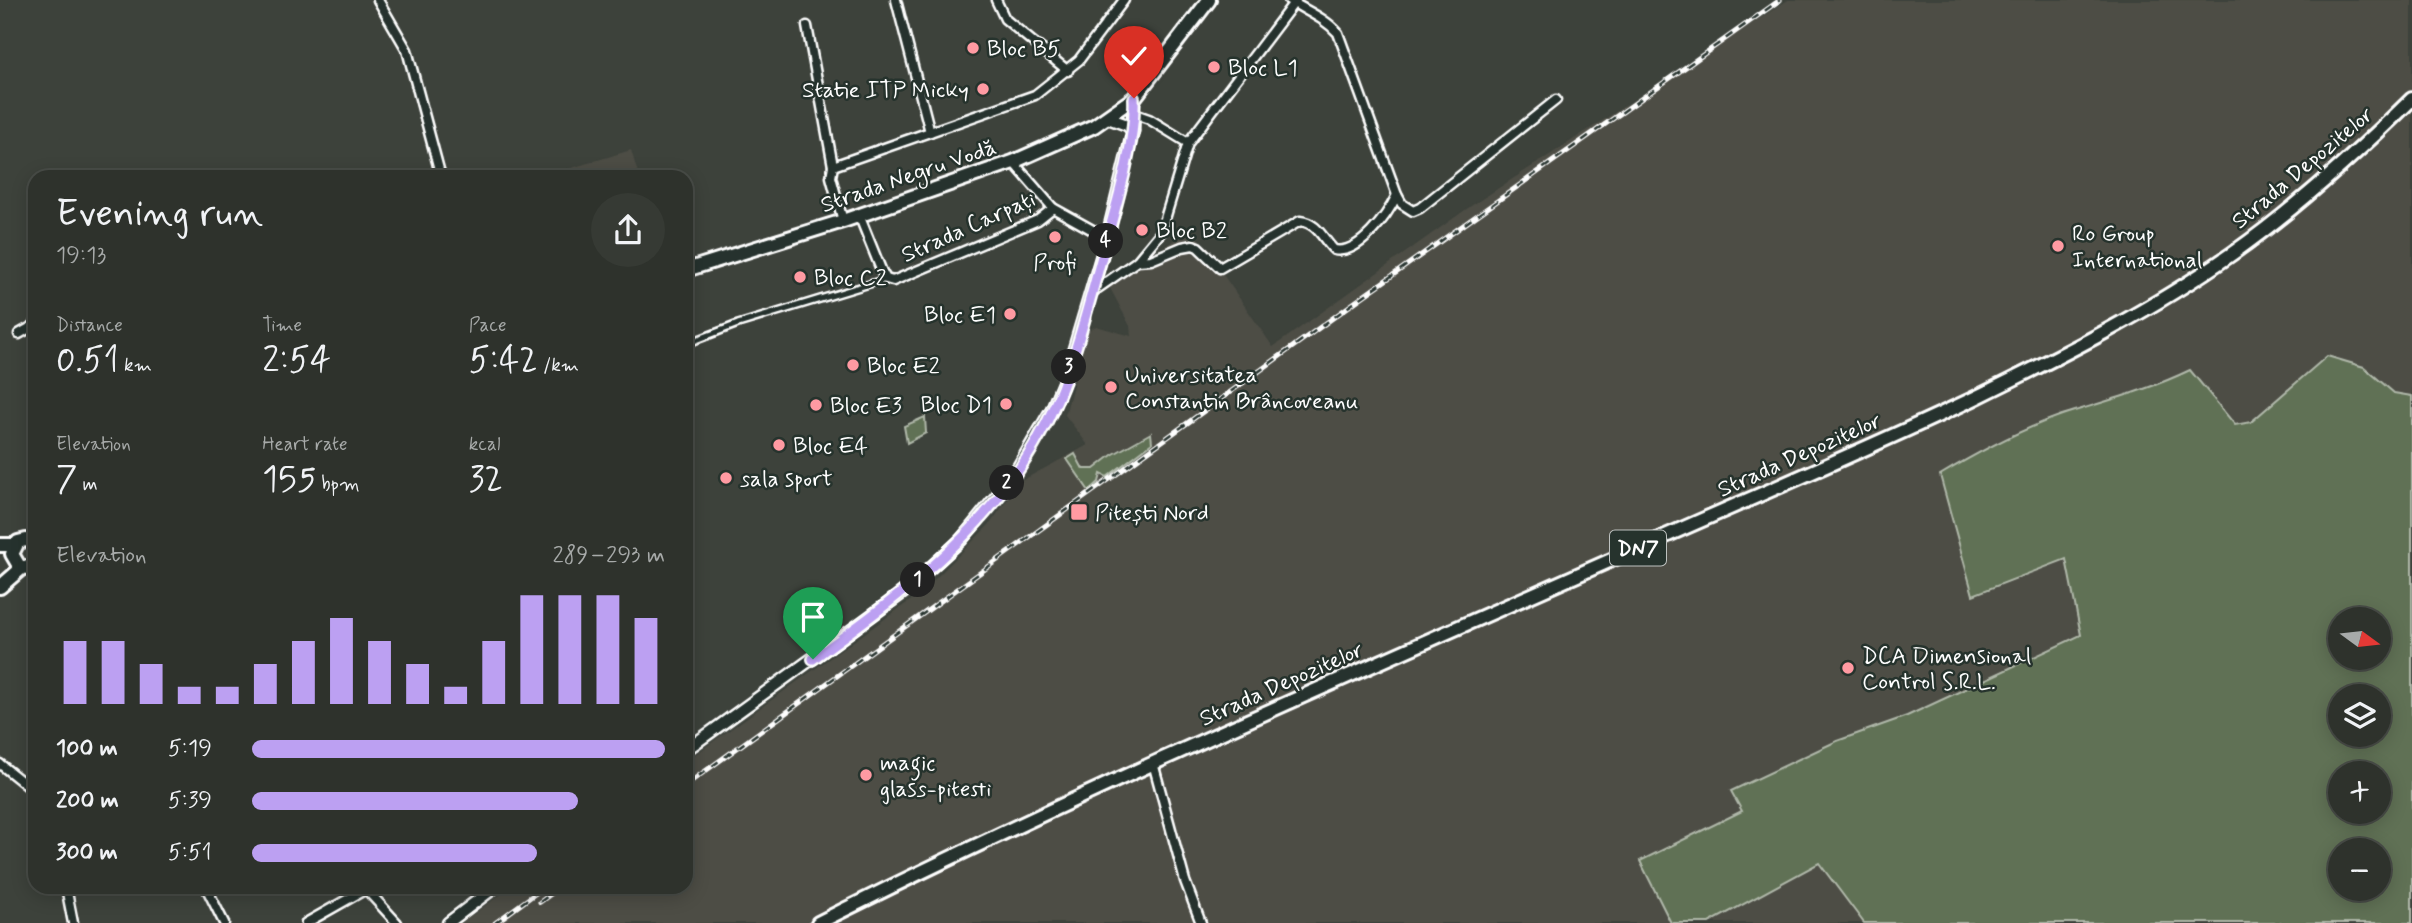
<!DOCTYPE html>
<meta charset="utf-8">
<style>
body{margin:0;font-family:Mynerve,sans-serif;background:#363a34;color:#f1f3f6;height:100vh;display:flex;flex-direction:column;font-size:26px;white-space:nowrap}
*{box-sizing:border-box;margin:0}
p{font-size:23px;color:#a7aaa9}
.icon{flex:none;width:38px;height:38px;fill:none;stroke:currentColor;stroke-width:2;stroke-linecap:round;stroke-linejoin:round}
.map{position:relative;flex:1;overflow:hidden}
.sheet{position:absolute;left:28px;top:170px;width:665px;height:724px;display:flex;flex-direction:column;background:#2e322c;border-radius:21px;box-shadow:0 4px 18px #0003,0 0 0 2px #494d48}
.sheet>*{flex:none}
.needle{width:46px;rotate:105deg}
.controls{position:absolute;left:2328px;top:607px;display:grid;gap:14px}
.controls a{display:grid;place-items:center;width:63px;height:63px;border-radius:50%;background:#2e322c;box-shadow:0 4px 18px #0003,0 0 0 2px #494d48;font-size:35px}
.pin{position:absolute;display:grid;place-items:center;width:60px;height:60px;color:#fff;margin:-72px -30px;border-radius:50% 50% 50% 0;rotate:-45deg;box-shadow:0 0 7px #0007}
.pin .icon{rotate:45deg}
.km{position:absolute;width:35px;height:35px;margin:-18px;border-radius:50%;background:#222;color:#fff;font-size:19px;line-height:35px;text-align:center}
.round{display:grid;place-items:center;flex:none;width:74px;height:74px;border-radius:37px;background:#363a34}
.headline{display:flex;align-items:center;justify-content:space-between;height:119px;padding:0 28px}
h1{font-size:38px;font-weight:600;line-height:52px}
.metrics{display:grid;grid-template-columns:repeat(3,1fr);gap:10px;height:119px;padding:7px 28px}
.metrics div{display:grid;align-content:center}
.metrics b{font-size:35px;font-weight:600}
.metrics small{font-size:19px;font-weight:400}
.metrics p{font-size:19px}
.chart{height:196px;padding:14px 28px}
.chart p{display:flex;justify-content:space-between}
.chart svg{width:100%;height:126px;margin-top:7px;stroke:#bca0f2;stroke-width:6}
ul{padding:0 28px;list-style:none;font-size:23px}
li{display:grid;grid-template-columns:112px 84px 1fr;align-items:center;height:52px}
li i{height:18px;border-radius:9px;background:#bca0f2}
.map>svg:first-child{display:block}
</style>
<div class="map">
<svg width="2412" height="923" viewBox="0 0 2412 923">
<rect width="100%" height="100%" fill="#3d423b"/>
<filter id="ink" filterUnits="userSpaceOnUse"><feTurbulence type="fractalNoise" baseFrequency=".0143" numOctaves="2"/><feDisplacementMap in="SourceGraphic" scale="14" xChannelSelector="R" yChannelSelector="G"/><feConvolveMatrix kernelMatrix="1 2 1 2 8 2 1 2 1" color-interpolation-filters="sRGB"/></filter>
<g filter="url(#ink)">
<!-- built -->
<g fill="#4d4d45">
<path d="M1788,0H2412V396L2394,393L2364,367L2327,356L2251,422L2235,425L2190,370L2140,392L2061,416L2066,558L2081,635L1907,716L1837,741L1731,791L1742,811L1640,861L1671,923H461L511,887H686V761L921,593L990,524L1021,481L1088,445L1065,415L1087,334L1089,330L1096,326L1131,336L1130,326L1109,286L1191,228L1273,347L1468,208Z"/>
<path d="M631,150L639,177H542Z"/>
<path d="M1819,863L1864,923H1709Z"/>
</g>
<!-- green -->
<g fill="#607154" stroke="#b0b8aa" stroke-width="2" fill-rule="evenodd">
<path d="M2327,356L2364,367L2394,393L2412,396V923H1864L1819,863L1709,923H1671L1640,861L1742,811L1731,791L1837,741L1907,716L2081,635L2066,559L1973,595L1940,475C1980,451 2019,430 2062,415C2106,401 2149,390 2190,370L2235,425L2251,422ZM2340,620H2378V658H2340ZM2378,696V735H2340V696ZM2340,774H2378V812H2340ZM2340,850H2378V889H2340Z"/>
<path d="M925,417L926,433L907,443L904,426Z"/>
<path d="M1151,433L1152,443L1107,477L1101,474L1099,482L1089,491L1067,459L1075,454L1083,469H1094L1112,455Z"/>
</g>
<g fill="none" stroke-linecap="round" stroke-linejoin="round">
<defs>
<path id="pedestrian" d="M686,344L738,324L886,279"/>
<g id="minor">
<path d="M378,0L407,50L441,177"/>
<path d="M896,0L930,132"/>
<path d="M996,0L1005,19L1068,71"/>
<path d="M1289,0C1306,11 1325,18 1338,33L1397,195L1402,204L1413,211L1420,208L1556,100"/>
<path d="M807,26L833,166"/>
<path d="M1135,114L1149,119L1188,143"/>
<path d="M1013,162L1053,208L1107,238"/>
<path d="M859,215L882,272L886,279L893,281L1038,220L1053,208"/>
<path d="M843,221L831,177L833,166L1035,95L1079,60L1124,0"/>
<path d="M1137,261L1151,260L1182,247L1193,245L1198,247L1220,268L1300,221C1318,223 1322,238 1334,250C1359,255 1387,216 1397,195"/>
<path d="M1091,293L1137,261L1161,232L1188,143L1296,0"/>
<path d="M19,334L35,325"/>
<path d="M1153,763L1185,881L1201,923"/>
<path d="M0,764L35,792"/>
<path d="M66,887L73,923"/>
<path d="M206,887L224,923"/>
<path d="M306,923L366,889L397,923"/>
</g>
<g id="tertiary">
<path d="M1108,118L1127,125L1133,131"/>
<path d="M686,750L904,592L961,540L1013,476L1052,409L1066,376L1107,238L1133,131L1134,98"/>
<path d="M448,923L495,887"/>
</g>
<g id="primary">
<path d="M686,270L843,221L1013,162L1094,126L1134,98L1209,0"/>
<path d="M35,543L26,540L18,542L12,554L19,566L27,568L35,564"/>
<path d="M0,545H15"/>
<path d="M0,587L23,567"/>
<path d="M818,923C1085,789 1360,671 1634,550C1747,500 1861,452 1973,399C2063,355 2151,311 2233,253C2297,208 2356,154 2412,99"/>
</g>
</defs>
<!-- pedestrian casing -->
<use href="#pedestrian" stroke="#fff" stroke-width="10"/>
<!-- minor casing -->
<use href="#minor" stroke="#fff" stroke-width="13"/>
<!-- tertiary casing -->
<use href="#tertiary" stroke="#fff" stroke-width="15"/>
<!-- primary casing -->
<use href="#primary" stroke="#fff" stroke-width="18"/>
<!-- pedestrian -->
<use href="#pedestrian" stroke="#26332d" stroke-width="5"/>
<!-- minor -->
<use href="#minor" stroke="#26332d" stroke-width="8"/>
<!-- tertiary -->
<use href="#tertiary" stroke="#26332d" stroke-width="10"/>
<!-- primary -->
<use href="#primary" stroke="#26332d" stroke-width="12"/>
<defs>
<g id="rail">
<path d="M686,785L1348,307L1780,0"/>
<path d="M540,902L560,887"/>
<path d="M495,923L544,887"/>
</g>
</defs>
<!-- rail casing -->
<use href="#rail" stroke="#fff" stroke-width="5"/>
<!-- rail -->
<use href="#rail" stroke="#26332d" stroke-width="2.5" stroke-dasharray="8" stroke-linecap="butt"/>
</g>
</g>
<g fill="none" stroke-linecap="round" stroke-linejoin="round" filter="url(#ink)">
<defs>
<path id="route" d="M813,659C912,587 1007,518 1057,400C1077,353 1089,302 1103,253C1115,209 1136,144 1134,98"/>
</defs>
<!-- route casing -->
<use href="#route" stroke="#fff" stroke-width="14"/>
<!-- route -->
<use href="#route" stroke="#bca0f2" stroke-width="9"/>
</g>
<!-- markers -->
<g fill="#ff9aa2" stroke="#26332d" stroke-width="2.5">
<circle cx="973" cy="48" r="7"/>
<circle cx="1214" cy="67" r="7"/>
<circle cx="983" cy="89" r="7"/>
<circle cx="1142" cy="230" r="7"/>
<circle cx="1055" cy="237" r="7"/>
<circle cx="2058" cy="246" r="7"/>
<circle cx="800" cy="277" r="7"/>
<circle cx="1010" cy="314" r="7"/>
<circle cx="853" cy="365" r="7"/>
<circle cx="1111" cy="387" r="7"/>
<circle cx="1006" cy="404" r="7"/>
<circle cx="816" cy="405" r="7"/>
<circle cx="779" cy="445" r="7"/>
<circle cx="726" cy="478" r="7"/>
<rect x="1070" y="503" width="18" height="18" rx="3.5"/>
<circle cx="1848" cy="668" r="7"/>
<circle cx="866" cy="775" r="7"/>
</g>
<g text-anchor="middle" stroke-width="5" stroke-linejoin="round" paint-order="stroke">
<!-- shield labels -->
<rect fill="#26332d" stroke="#bec2c0" stroke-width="2" x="1610" y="530.5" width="56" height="35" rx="5"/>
<g font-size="21" font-weight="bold" fill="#fff">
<text x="1638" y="555">DN7</text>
</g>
<!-- poi labels -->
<g font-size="23" fill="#fff" stroke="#26332d" text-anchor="start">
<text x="987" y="56">Bloc B5</text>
<text x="1228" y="75">Bloc L1</text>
<text x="969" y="97" text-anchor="end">Statie ITP Micky</text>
<text x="1156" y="238">Bloc B2</text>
<text x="2072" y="241">Ro Group<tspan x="2072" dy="26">International</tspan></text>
<text x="1055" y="270" text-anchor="middle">Profi</text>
<text x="814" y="285">Bloc C2</text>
<text x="996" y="322" text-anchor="end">Bloc E1</text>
<text x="867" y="373">Bloc E2</text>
<text x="1125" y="382">Universitatea<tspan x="1125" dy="26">Constantin Brâncoveanu</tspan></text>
<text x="992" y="412" text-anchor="end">Bloc D1</text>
<text x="830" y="413">Bloc E3</text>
<text x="793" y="453">Bloc E4</text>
<text x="740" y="486">sala sport</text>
<text x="1095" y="520">Pitești Nord</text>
<text x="1862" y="663">DCA Dimensional<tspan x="1862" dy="26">Control S.R.L.</tspan></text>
<text x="880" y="770">magic<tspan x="880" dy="26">glass-pitesti</tspan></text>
</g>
<!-- street labels -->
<g font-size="23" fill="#fff" stroke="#26332d">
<text transform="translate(2302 167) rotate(-40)" y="8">Strada Depozitelor</text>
<text transform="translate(908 175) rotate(-19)" y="8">Strada Negru Vodă</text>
<text transform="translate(968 226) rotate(-24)" y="8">Strada Carpați</text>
<text transform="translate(1799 454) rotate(-24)" y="8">Strada Depozitelor</text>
<text transform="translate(1281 683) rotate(-24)" y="8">Strada Depozitelor</text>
</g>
</g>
</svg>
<div class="controls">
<a><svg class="needle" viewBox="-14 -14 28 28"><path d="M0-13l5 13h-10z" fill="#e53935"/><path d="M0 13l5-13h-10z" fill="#a7aaa9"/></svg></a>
<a><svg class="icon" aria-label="layers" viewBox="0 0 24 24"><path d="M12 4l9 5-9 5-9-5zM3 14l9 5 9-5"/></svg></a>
<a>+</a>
<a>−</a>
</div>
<div class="pin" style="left:813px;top:659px;background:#1e9e55"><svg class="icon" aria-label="arrive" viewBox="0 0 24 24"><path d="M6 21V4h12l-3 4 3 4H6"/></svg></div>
<div class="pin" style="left:1134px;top:98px;background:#d93025"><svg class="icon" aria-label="check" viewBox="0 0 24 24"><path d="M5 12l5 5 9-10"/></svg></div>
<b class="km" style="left:918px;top:580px">1</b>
<b class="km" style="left:1007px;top:483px">2</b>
<b class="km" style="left:1069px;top:367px">3</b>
<b class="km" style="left:1106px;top:241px">4</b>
<section class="sheet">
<div class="headline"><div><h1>Evening run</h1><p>19:13</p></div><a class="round"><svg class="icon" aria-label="share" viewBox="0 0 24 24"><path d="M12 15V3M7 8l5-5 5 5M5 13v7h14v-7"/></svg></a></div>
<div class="metrics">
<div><p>Distance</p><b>0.51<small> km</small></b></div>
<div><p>Time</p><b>2:54</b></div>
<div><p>Pace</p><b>5:42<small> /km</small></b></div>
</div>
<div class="metrics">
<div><p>Elevation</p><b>7<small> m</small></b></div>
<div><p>Heart rate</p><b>155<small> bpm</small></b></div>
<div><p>kcal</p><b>32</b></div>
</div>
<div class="chart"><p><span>Elevation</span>289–293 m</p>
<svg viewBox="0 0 160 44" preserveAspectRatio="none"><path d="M5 44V22M15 44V22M25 44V30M35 44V38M45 44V38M55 44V30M65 44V22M75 44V14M85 44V22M95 44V30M105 44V38M115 44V22M125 44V6M135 44V6M145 44V6M155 44V14"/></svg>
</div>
<ul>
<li><b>100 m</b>5:19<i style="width:100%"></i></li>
<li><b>200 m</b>5:39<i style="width:79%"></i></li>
<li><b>300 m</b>5:51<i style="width:69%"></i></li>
</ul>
</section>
</div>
